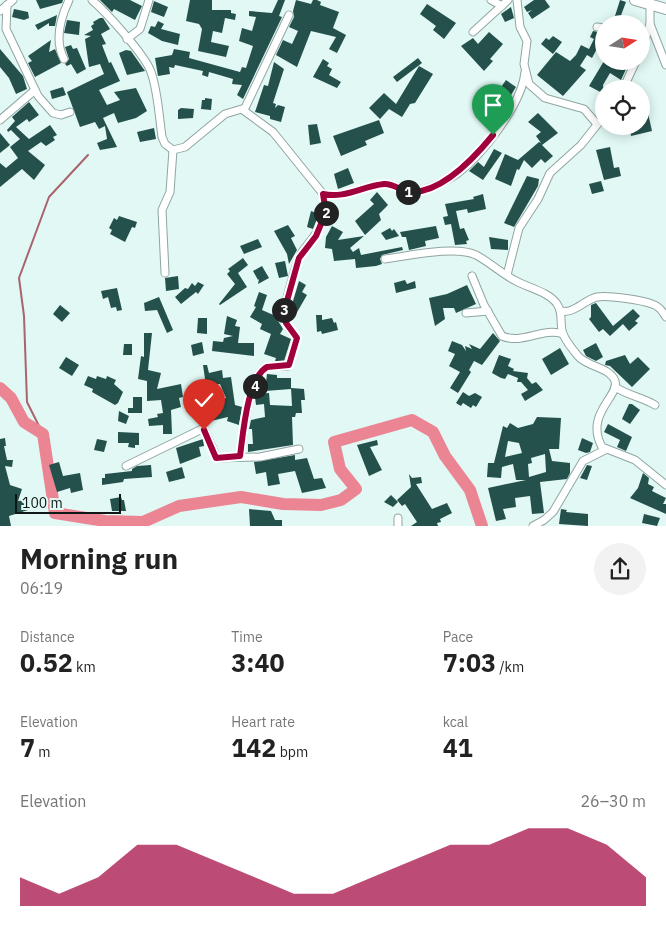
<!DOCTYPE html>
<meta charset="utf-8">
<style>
body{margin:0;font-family:"IBM Plex Sans",sans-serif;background:#f2f2f2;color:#222;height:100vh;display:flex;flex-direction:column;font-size:19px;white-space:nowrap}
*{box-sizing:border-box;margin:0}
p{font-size:16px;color:#767676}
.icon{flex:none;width:28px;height:28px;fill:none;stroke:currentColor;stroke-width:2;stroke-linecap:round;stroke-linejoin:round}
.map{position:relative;height:526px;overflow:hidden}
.sheet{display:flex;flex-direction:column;background:#fff;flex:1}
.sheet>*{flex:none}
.needle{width:32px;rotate:78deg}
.controls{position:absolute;left:595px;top:15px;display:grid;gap:10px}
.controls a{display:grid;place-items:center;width:55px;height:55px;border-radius:50%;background:#fff;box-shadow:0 2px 12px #0003;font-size:25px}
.scale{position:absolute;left:15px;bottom:12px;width:106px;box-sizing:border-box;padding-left:5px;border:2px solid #0f1716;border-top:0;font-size:14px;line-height:18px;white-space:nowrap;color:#0f1716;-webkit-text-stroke:4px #e1f8f4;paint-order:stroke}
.pin{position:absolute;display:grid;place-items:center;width:42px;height:42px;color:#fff;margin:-51px -21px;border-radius:50% 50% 50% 0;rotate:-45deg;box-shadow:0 0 5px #0007}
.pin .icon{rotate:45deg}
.km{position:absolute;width:25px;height:25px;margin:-12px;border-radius:50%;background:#222;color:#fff;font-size:14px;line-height:25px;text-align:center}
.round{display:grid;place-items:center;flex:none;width:52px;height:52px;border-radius:26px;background:#f2f2f2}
.head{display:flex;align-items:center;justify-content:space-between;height:85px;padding:0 20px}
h1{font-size:28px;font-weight:800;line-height:38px}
.stats{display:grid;grid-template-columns:repeat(3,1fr);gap:8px;height:85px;padding:5px 20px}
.stats div{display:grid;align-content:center}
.stats b{font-size:25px;font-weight:800}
.stats small{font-size:14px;font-weight:400}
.stats p{font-size:14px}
.chart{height:140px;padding:10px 20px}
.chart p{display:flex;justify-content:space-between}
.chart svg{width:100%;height:90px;margin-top:5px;fill:#a0003c;opacity:.7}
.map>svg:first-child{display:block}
</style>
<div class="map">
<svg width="666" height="526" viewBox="0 0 666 526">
<rect width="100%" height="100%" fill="#e1f8f4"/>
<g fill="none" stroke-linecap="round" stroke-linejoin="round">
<!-- stream -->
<path stroke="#a9646e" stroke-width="2" d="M43,434L27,402L24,316L19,278L49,197L88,155"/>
<!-- river -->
<path stroke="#eb8594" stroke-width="12" d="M0,388L11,398L24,422L43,434L55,513L105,521L143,522L179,506L241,497L283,504L321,505L341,500L356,489L340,469L334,442L412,420L433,432L445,456L470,490L482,526"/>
</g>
<!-- building -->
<g fill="#25514c" fill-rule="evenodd">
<path d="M36,0H63L62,3L40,9Z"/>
<path d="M100,0H130L142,6L135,20L114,9L112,12Z"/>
<path d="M190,0H212V10H231V13L236,14L235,20L225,18L222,33L213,31L211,42L229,46L226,57L198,51L202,29L199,24L186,21Z"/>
<path d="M278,0H285L279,16L282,17L243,99L237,95L242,85L232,84L233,79L209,72L208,77L202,75L203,71L175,65L174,68L169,67L170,74L158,76L155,58L172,55L174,49L190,52L189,58L240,72L242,67L246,68L253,46L239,41L242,28L252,31L256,17L249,16V11L272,13Z"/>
<path d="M296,0L311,4L313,0H317L321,2L320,5L339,12L333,28L346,35L337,53L329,49L336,37L311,31L297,67L276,55L283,40L292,44L298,31L289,27L294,17L293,11Z"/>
<path d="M534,0H545L550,7L532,19L528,13L532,10L527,12L524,7Z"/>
<path d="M620,0L626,2L620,18L615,16Z"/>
<path d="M154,1L168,7L164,17L151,12Z"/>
<path d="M427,4L456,23L444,39L433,30L436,26L420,14Z"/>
<path d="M511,7L514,18L505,22L501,14Z"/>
<path d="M14,9L28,12L29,18L24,20L12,17Z"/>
<path d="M57,15L55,26H49V23L38,30L35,25Z"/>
<path d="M100,18H103L110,29L101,34L106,44L102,45L109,63L111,62L120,81L99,90L107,105L120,100L114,92L136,88L147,111L136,118L118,123L114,113L103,118L117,147L100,150L97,143L107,139L105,126L99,129L95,122L80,127L67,92L104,74L100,64L89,67L85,39L91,36L84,35L93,30L91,26L94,24L93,22Z"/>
<path d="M67,20L80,22L79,35L64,33Z"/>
<path d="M158,21L164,24L161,29L180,34L178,45L162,41L148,33L151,26L155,27Z"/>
<path d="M593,31L604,33V45L600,43L592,58L587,55L580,66L586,70L563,96L537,75L556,52L570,61L576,55L581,45L589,49L594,39L590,37Z"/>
<path d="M489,32L503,44L490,59L493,61L484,71L461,46L473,38L478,44Z"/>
<path d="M553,36L562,42L553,54L541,44L546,38L549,40Z"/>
<path d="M51,40L49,52L55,49L61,63L35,77L28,63L32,61L28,56Z"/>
<path d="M71,45L73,49L77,48L86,69L77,74L71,64L67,66L65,64L69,59L65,47Z"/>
<path d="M0,49L23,76L27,89L16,94L9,78L0,67Z"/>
<path d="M126,50L131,51L145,71L127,75L119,53Z"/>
<path d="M418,58L422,63L397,82L393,77Z"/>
<path d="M323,59L329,63L327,66L332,69L329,75L341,82L337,88L313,77Z"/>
<path d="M604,61L614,67L617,61L627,67L621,80L610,73L603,85L604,94L589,86Z"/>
<path d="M274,62L284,69L273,103L276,104L275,108L278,105L285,107L281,122L270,119V116L255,112L264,85L268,86Z"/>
<path d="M419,66L433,74L415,103L410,104L402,117L389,109L380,119L369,108L384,93L396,104Z"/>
<path d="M506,80L516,87L503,108L492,100Z"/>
<path d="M63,87L66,95L52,99L50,91Z"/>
<path d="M644,95L652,131L631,136L630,129L641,126V96Z"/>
<path d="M205,98L212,99L211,110L201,109L202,100H205Z"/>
<path d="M486,98L494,104L487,113L479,107Z"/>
<path d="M29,102L39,115L29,122L27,119L16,127L29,139L50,125L57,135L53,137L55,140L46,146L41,142L28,151L45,165L34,180L22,169L0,187V163L6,168L18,158L10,147L20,139L11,130L8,132L7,130L15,121L12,117Z"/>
<path d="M181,108L194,109L193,118L178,119V110Z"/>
<path d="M538,113L558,133L542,145L553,156L545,163L541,159L532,168L524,160L519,170L517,169L511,186L495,179L505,154L518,160L539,142L541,143L536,136L541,132L528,122Z"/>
<path d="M379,120L384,133L365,141L367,145L341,156L333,136Z"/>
<path d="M317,124L321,143L310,145L308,125Z"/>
<path d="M154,128L156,139L140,142L137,132Z"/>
<path d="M0,133L10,145L0,153Z"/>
<path d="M610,147L614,168L619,167L621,176L604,180L596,150Z"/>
<path d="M494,149L502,153L483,180L469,171L478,162L484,167Z"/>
<path d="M348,168L354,183L338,189L334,174Z"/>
<path d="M527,176L539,179L538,186L514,227L504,223Z"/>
<path d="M601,181L604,191L592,194L589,184Z"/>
<path d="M377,192L388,205L379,214L381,220L365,235L355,221L374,204L370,200Z"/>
<path d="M483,194L486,209L468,213L467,209L456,211L460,229L464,228L469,240L466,241L467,244L455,245L451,224L445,225L443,217L448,216L445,204L474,199L473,197Z"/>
<path d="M311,211L319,214L313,229L307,227Z"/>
<path d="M119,216L137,222L135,228L132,227L125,242L110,234L112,230L109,228L114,218L117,220Z"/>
<path d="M288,225L295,236L291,238L297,250L289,264L287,254L274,231Z"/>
<path d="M332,226L343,232L338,240L364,236L350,248L353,252L359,248L361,255L402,247L403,250L382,255L380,259L382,264L376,266L356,268L355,259L334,261L332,249L325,248L326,237Z"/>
<path d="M436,226L439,238L425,241L426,246L409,250L406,237H402L400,232Z"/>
<path d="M390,228L392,231L394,229L399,236L386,240L381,233Z"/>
<path d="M489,237L508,240V250L491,249Z"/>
<path d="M258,239L262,247L244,254L240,246Z"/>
<path d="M243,258L248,265L238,273L247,287L220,305L219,304L235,284L227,274L230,271L228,269Z"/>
<path d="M285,261L288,276L279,278L275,263Z"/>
<path d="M262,266L269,278L258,284L259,279L258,280L253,271Z"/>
<path d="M178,276L179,289L166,291L165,278Z"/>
<path d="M405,280L407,284L415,281L416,288L396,293L394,283Z"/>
<path d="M299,281L306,285L302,292L307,295L296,314L290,311Z"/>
<path d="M198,282L204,285L198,294L196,292L181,304L175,297L185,288L188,289L192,283L195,286Z"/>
<path d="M467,285L476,304L456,313L454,308H443L445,319L435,326L429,298L447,294Z"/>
<path d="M117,288L122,310L117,311L116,307L111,308L108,297L103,299L101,291Z"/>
<path d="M259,292L267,295L262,310L278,317L277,319L283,329L280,334L291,339L284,361H275L276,358L264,354L271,334L260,329L262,324L250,317L256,307L254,306Z"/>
<path d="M159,297L173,330L167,333L157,310L145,311L144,303Z"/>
<path d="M596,303L613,326L633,309L640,316L635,321L638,323L629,331L623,324L610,336L603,329L599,332L589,319L591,317V305Z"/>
<path d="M60,305L70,313L62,322L53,314Z"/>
<path d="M316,315H322V320L332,318L334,323L336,322L338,330L322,334L321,331L317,332Z"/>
<path d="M227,316L237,320L235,326L240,327L238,343H254V356L212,351L213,341L223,342L224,338L233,336L224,334Z"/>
<path d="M198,318H207V334L197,333Z"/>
<path d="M144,333H152L148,370L161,373L157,389L181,384L183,397L179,398L181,407L171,410L172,434H163V425L149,426L148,419L158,417L157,414L163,413L161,400L147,401V381L138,379L141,356L144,357Z"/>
<path d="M493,333L500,341L482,365L474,361L469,370L471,372L458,393L450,388L460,372L449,366L455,354L448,351L452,341L462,345L466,351L465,346L472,349L469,344L480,349Z"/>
<path d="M202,342L204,353L193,356L191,345Z"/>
<path d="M596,343L603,357L596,361L586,356L583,350Z"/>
<path d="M124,344H132V355H123Z"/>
<path d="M560,348L569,364L551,375L542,359Z"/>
<path d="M499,355L511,359L508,366L514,369L513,371L528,373L527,378L532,384L536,382L543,390L525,401L521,394L528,390L521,382H517L518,378L508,374L505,379L501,378L492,373Z"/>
<path d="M625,355L630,364L638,357L650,369L632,387L610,366L605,365L606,361Z"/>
<path d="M66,357L79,365L72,376L59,368Z"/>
<path d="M203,365H207L209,373L222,370L223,378L231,377L235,405L242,407L239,425L227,421L228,417L211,421L209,414L216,413L212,403L226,398L220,384L206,386Z"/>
<path d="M267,374L277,375V378H291V389L265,391Z"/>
<path d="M88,376L96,379L97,376L106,379L107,376L116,380L114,384L123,392L118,403L115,405L92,392L93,389L84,385Z"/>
<path d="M291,388L304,389L305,400H301L302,413H296L295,417H292L293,445L248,452V444H253L252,429H249L251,420L265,417L264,404L256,405L255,397H258V394L269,393L270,405L292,406Z"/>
<path d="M463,392L469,396L475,393L482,397L476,407L473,405L471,408L463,403L461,406L456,403Z"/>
<path d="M133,397H142V413H128V408H133Z"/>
<path d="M629,404H632L640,410L630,424L622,419Z"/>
<path d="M119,411L129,416L126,424L118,421Z"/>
<path d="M537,417L561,418L559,449H549L552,461L570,463V473L567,479L540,482L544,513L532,514L530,496L515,498L516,507L503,509L506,519L496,521L488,488L526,480H516L513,464L502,467L501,478L487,477L488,463H494L503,426L507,428L510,423L518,428L533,424ZM508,441L519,443L522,453L505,457ZM545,454L546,472L529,477L528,464L532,463L531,458Z"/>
<path d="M608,424L632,437L626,451L617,447L620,440L604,432Z"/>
<path d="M118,432L139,433V445H135V448L128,447L129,443H118Z"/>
<path d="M5,438L6,446H4L7,460H13L12,467L5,466L10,485L22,489L18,501L26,500L28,510L9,516L11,526H0V439Z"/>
<path d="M582,438L593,443L590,452L586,453L578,450Z"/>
<path d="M97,439L107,441L104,452L94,450Z"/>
<path d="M203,439L204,446L199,447L201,456L180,464L176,448Z"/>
<path d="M377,440L378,445L370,447L382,470L369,476L357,445Z"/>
<path d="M295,455V460L307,458L314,479L322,478L326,488L302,493L295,471L278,474L280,484L268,486L266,472L256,474L254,462Z"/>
<path d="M59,462L63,476L80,473L83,490L71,493L70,488L57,492L49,465Z"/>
<path d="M151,465L152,477L124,479L123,482L102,485V478H105V474L132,471V469L137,466Z"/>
<path d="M587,465L592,466L587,480L580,478Z"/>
<path d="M182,467L185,478L169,482L166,472Z"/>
<path d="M643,473L649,478L648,484L654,487L652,491L666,498L663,504H666V514L630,498L638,488Z"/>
<path d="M409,474L412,478L421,477L422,483L416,484L432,509L447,503L452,513L440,519L441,522L437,523L438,526H411L417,522L405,504L402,506L397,500L411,487Z"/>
<path d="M391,495L398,502L393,507L384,502Z"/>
<path d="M121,497L122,500H124L126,511H112L110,499Z"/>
<path d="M249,509L271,511L275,520H282V526H250Z"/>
<path d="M561,509L567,510L566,512L588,514V526L559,524Z"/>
<path d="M644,514L660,518L657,526L642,523Z"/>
</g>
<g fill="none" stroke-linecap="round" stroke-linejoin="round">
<defs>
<g id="minor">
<path d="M92,0C107,13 145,55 151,72C158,92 159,116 162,137L165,144L173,150L185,147L225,114L245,108L289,15"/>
<path d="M491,0L502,6"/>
<path d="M517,0L520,27L527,41L524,64L529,84L545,98L584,109L597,124"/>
<path d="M7,5L6,29L38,96L53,113L61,115L70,112"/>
<path d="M0,11L13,0"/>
<path d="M650,24L666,65"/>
<path d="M597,27L604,28"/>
<path d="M473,32L508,0"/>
<path d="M127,39L140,29L149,0"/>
<path d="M641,52L650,24V5"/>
<path d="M64,59C54,40 60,19 69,0"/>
<path d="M623,89L636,61"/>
<path d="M243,110L273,132L323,194C345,199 364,185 385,184C396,184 405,192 416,192C429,189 447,181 458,173C483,154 522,104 525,72"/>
<path d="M0,120L35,90"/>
<path d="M385,259C408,256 456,245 476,255C491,263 503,275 518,282C530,288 550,293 557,304C564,314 559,324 563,334C566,341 573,350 578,356C587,367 610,367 615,381C620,396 584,414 602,447L635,460L666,485"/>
<path d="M165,273L162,210L170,192L173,150"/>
<path d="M507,275L519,228L538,199L550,173L581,145L604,116"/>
<path d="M472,276L484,305L502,336C523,345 542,327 563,334"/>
<path d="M561,311C574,314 584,300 597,297C608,295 641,300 652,304C659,306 662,311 666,317"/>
<path d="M466,313L488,311"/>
<path d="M615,387C629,396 642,397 655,405"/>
<path d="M240,456C243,438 248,378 265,368C272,364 281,367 288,366L297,338C293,332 286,327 284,319C282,311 297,259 302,252C317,232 330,221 323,194"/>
<path d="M126,466L202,429L205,431L217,458L260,457L299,449"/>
<path d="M398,526V518"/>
<path d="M533,526L544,520L553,512L583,461L605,450"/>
</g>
<path id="secondary" d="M635,0L666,9"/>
</defs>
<!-- minor casing -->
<use href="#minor" stroke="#90a5a2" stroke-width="9"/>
<!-- secondary casing -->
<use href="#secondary" stroke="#90a5a2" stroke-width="12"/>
<!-- minor -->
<use href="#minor" stroke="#fff" stroke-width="7"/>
<!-- secondary -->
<use href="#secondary" stroke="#fff" stroke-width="10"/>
</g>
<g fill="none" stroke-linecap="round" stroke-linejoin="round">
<defs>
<path id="route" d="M204,430L216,458L240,456C243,435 247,378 267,367L289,365L297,338L286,323L285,308L299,258L316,236L326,212L323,194C344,199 363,186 384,184C394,183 403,193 413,192C444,191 475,157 493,135"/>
</defs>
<!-- route casing -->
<use href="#route" stroke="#fff" stroke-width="10"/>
<!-- route -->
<use href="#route" stroke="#a0003c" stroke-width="6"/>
</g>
</svg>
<div class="controls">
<a><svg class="needle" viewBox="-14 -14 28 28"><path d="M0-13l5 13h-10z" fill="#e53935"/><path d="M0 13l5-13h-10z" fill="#767676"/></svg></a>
<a><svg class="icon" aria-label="locate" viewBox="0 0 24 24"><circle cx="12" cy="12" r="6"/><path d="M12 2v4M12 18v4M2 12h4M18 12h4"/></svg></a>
</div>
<div class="scale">100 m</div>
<div class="pin" style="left:493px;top:135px;background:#1e9e55"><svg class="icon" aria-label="arrive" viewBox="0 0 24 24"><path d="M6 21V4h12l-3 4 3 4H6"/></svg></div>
<div class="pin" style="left:204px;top:430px;background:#d93025"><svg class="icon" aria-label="check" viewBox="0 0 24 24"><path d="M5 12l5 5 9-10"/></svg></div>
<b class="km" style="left:408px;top:192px">1</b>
<b class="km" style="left:326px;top:213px">2</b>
<b class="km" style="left:284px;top:310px">3</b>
<b class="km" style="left:255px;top:386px">4</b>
</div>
<section class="sheet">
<div class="head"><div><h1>Morning run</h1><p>06:19</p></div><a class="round"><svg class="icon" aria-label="share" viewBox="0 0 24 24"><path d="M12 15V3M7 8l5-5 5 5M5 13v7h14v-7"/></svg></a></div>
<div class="stats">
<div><p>Distance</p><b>0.52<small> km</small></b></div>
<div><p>Time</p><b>3:40</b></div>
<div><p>Pace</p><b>7:03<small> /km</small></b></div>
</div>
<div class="stats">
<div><p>Elevation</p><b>7<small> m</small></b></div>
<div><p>Heart rate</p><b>142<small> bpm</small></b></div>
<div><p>kcal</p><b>41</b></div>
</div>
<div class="chart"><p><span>Elevation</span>26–30 m</p>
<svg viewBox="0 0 160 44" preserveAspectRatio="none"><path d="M0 44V30L10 38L20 30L30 14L40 14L50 22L60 30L70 38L80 38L90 30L100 22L110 14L120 14L130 6L140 6L150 14L160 30V44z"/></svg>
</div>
</section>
